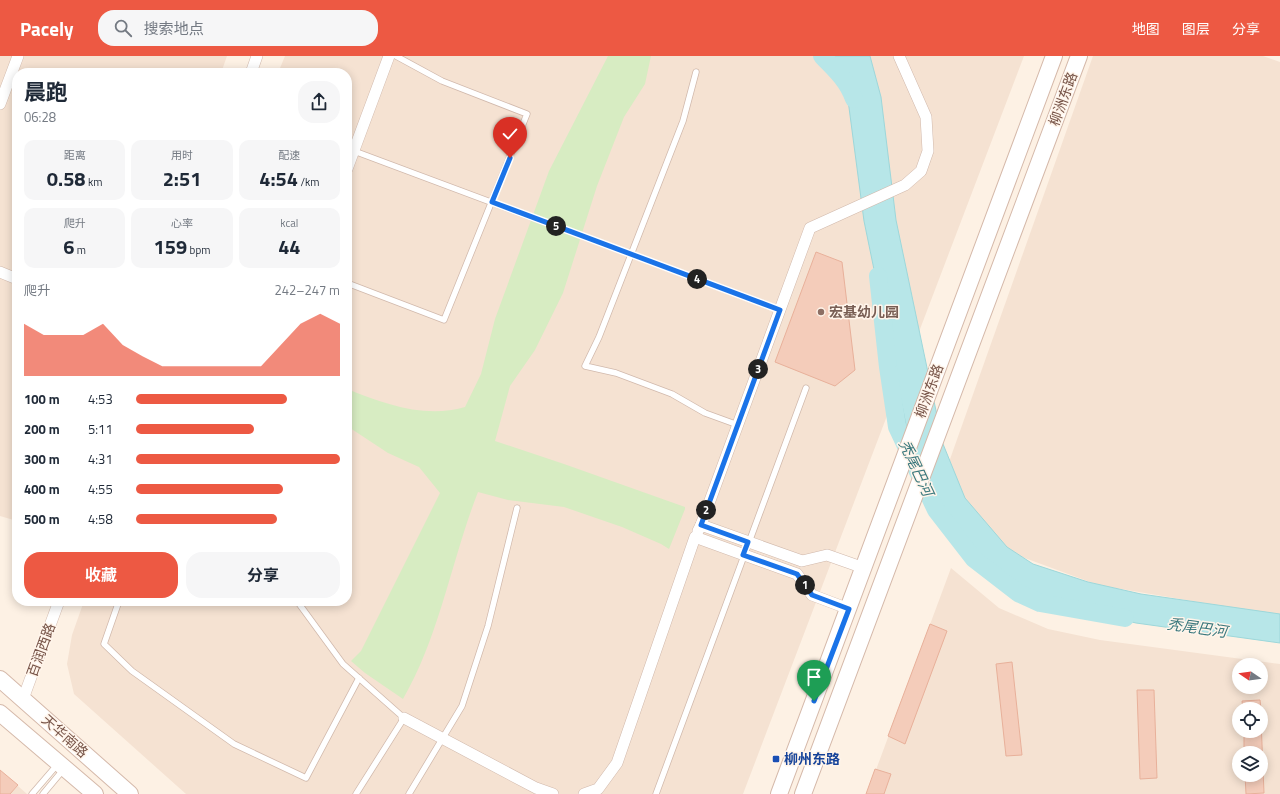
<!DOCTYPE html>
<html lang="zh">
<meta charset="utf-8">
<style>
body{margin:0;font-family:"Titillium Web","Noto Sans SC",sans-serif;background:#f6f6f7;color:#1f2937;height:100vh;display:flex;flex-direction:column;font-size:15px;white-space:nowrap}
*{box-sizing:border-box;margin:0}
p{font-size:13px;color:#747a83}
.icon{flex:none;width:22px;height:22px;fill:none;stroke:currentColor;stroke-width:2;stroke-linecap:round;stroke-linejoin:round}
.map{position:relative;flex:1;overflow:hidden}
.side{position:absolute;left:12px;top:12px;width:340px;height:538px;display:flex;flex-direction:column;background:#fff;border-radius:16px;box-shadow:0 2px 10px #0003}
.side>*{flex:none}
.needle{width:26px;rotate:283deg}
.controls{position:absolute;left:1232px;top:602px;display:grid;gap:8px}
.controls a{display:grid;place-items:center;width:36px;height:36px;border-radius:50%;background:#fff;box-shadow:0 2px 10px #0003;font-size:20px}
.pin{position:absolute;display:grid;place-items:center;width:34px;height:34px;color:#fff;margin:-41px -17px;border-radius:50% 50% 50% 0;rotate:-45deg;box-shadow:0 0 4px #0007}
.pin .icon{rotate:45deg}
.km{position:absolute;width:20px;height:20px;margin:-10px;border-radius:50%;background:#222;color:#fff;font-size:11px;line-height:20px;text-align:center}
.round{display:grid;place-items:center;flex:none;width:42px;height:42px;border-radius:16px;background:#f6f6f7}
.summary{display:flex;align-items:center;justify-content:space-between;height:68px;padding:0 12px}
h1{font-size:22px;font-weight:700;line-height:30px}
.metrics{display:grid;grid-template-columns:repeat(3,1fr);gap:6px;height:68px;padding:4px 12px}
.metrics div{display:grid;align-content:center;border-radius:10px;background:#f6f6f7;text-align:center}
.metrics b{font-size:20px;font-weight:700}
.metrics small{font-size:11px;font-weight:400}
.metrics p{font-size:11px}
.chart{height:112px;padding:8px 12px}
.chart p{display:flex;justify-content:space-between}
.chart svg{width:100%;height:72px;margin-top:4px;fill:#ed5943;opacity:.7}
.cta{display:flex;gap:8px;margin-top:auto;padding:8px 12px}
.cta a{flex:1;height:46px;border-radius:16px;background:#ed5943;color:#fff;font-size:16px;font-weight:700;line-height:46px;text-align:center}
.cta a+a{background:#f6f6f7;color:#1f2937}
ul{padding:0 12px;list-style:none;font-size:13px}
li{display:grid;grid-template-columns:64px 48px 1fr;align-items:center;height:30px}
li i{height:10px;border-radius:5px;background:#ed5943}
header{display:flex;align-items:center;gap:24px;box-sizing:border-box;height:56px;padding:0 20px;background:#ed5943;color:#fff}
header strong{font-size:19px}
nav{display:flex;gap:22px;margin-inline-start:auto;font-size:14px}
.search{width:280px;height:36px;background:#f6f6f7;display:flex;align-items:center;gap:10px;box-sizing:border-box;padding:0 14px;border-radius:16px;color:#747a83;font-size:15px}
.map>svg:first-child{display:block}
</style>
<header>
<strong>Pacely</strong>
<div class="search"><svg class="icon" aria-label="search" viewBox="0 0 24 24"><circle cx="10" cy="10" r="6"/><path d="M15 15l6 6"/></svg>搜索地点</div>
<nav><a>地图</a><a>图层</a><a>分享</a></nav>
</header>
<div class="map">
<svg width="1280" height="738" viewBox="0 0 1280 738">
<rect width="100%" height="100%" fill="#fdf1e4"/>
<!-- residential -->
<g fill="#f5e2d2" fill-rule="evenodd">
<path d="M0,0H227L221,17H17V465L0,460Z"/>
<path d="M285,0H1024L743,738H186L74,638L67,608L72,579L84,545H347V17H278Z"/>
<path d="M1093,0H1263L1280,6V560L1098,529L981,486L949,406Z"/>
<path d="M951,512L999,552L1048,573L1100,584L1280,608V738H867ZM1239,609H1261V631H1239ZM1239,653H1261V675H1239ZM1239,697H1261V719H1239Z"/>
<path d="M18,730L27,738H10Z"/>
</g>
<!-- green -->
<path fill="#d7ecc2" d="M608,0H651L645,28L624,61L597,130L563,237L535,294L510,330L495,385L564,408L685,451V453L669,493L661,488L622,471L564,451L508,444L478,436C451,505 440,579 403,643L365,617L351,605L361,595L440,437L419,411L388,397L347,370V333C385,348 425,363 465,351L481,318L495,263L549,115Z"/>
<!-- water -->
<path fill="#b7e6e8" stroke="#9dd7da" d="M834,0H870L881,41L896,164L943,388L965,442L1007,491L1033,508L1088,526L1141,538L1280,558V587L1136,567L1079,553L1019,533L985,512L936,454L911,393L864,165L848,44L838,8Z"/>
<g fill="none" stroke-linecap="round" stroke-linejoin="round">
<!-- river -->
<g stroke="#b7e6e8" stroke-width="18">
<path d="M822,0C835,13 848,25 854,43"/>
<path d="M878,220L888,311L897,371L936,454L974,503L1018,537L1040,547L1125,562"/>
</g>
</g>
<!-- building -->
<g fill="#f4ccba" stroke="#e8b09a">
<path d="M816,196L842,206L855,314L835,330L775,306Z"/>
<path d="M930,568L947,575L905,688L888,680Z"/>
<path d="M1012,606L1022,699L1006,700L996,608Z"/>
<path d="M1137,634H1154L1157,722L1140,723Z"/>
<path d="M1260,644L1261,653H1243L1242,645Z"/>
<path d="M1261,664L1264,737L1246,738L1245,719H1261V697H1244V675H1261Z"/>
<path d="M875,713L891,718L884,738H866Z"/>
<path d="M0,714L18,729L10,738H0Z"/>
</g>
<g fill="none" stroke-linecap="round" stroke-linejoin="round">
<defs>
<g id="service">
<path d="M696,16L683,65L599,281L585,310L616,317L672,338L705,357L738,369"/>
<path d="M354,95L780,254"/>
<path d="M347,227L444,264L527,58L442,25L396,0"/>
<path d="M119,545L104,588L132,615L234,688L306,722L359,622"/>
<path d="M297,545L343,608L404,662L356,738"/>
<path d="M32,738L57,709"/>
<path d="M43,738L63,714"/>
<path d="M409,738L462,650L488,570L517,452"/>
<path d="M656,738L806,332"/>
</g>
<g id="minor">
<path d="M251,17L257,0"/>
<path d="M0,48L18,0"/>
<path d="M347,113L389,0"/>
<path d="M0,216L17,223"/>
<path d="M701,469L810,172L905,129L921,115L928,95L926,61L899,0"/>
<path d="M698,475L701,469L802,505L827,499L864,512"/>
<path d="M23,643L59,545"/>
<path d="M404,662L536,732L553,738"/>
<path d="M584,738L598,733L617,707L695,481L797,518L812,539L849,553"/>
</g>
<g id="secondary">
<path d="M0,623L130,738"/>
<path d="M0,657L95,738"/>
<path d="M779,738L1054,0"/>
<path d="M803,738L1079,0"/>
</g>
</defs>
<!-- service casing -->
<use href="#service" stroke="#d1b9ac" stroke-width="7"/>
<!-- minor casing -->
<use href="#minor" stroke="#d1b9ac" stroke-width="12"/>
<!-- secondary casing -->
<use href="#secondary" stroke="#d5b9aa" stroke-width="18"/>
<!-- service -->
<use href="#service" stroke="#fff" stroke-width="5.5"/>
<!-- minor -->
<use href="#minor" stroke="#fff" stroke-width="11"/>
<!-- secondary -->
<use href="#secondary" stroke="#fff" stroke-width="16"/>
</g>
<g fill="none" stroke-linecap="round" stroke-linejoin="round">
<defs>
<path id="route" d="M510,102L492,146L780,254L701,469L748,486L743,499L797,518L812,539L849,553L814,645"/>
</defs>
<!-- route casing -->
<use href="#route" stroke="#fff" stroke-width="8"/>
<!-- route -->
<use href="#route" stroke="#1a73e8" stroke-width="5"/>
</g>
<!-- markers -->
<circle fill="#8d6e63" stroke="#fff5eb" stroke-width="1.5" cx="821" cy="256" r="4"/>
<rect fill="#1a4fb4" stroke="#fff5eb" stroke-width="1.5" x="772" y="699" width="8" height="8" rx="2"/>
<g text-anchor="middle" stroke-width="3" stroke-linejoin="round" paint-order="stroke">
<!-- street labels -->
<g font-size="14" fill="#775448" stroke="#fff5eb">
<text transform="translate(1063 43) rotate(-70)" y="5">柳洲东路</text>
<text transform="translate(929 335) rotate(-70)" y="5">柳洲东路</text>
<text transform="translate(41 594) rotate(-70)" y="5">百润西路</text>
<text transform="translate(65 680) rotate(42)" y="5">天华南路</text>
</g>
<!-- education labels -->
<g font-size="14" font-weight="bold" fill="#785e54" stroke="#fff5eb" text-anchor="start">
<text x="829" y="261">宏基幼儿园</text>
</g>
<!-- transit labels -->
<g font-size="14" font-weight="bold" fill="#164399" stroke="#fff5eb" text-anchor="start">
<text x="784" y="708">柳州东路</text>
</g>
<!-- water labels -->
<g font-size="15" font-style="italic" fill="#3b787d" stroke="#fff5eb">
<text transform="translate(916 412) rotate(65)" y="5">秃尾巴河</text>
<text transform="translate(1197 572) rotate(8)" y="5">秃尾巴河</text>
</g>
</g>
</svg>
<div class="controls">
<a><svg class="needle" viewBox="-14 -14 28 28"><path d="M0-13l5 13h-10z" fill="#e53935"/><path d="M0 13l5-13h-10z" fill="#747a83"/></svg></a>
<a><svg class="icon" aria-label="locate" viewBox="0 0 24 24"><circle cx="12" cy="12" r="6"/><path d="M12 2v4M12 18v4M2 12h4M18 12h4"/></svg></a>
<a><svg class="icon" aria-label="layers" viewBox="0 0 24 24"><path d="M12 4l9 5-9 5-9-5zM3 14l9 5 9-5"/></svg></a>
</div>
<div class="pin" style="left:814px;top:645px;background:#1e9e55"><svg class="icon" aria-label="arrive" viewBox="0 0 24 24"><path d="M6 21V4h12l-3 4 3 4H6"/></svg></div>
<div class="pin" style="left:510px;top:102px;background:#d93025"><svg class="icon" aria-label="check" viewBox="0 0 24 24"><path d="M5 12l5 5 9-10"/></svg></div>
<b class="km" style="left:805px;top:529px">1</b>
<b class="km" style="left:706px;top:454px">2</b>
<b class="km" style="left:758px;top:313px">3</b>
<b class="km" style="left:697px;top:223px">4</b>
<b class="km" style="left:556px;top:170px">5</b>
<section class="side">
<div class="summary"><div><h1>晨跑</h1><p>06:28</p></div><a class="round"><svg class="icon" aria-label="share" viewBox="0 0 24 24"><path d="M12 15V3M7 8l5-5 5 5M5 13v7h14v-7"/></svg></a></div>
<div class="metrics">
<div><p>距离</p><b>0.58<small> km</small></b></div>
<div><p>用时</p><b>2:51</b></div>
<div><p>配速</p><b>4:54<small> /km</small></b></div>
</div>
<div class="metrics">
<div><p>爬升</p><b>6<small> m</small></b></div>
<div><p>心率</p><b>159<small> bpm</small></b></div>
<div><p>kcal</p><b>44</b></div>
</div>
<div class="chart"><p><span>爬升</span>242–247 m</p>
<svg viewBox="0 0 160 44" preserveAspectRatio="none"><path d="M0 44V12L10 19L20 19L30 19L40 12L50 25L60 32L70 38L80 38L90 38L100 38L110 38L120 38L130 25L140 12L150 6L160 12V44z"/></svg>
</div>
<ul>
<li><b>100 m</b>4:53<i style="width:74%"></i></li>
<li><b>200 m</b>5:11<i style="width:58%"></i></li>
<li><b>300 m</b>4:31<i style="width:100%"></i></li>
<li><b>400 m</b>4:55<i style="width:72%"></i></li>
<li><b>500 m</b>4:58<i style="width:69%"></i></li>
</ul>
<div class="cta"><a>收藏</a><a>分享</a></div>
</section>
</div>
